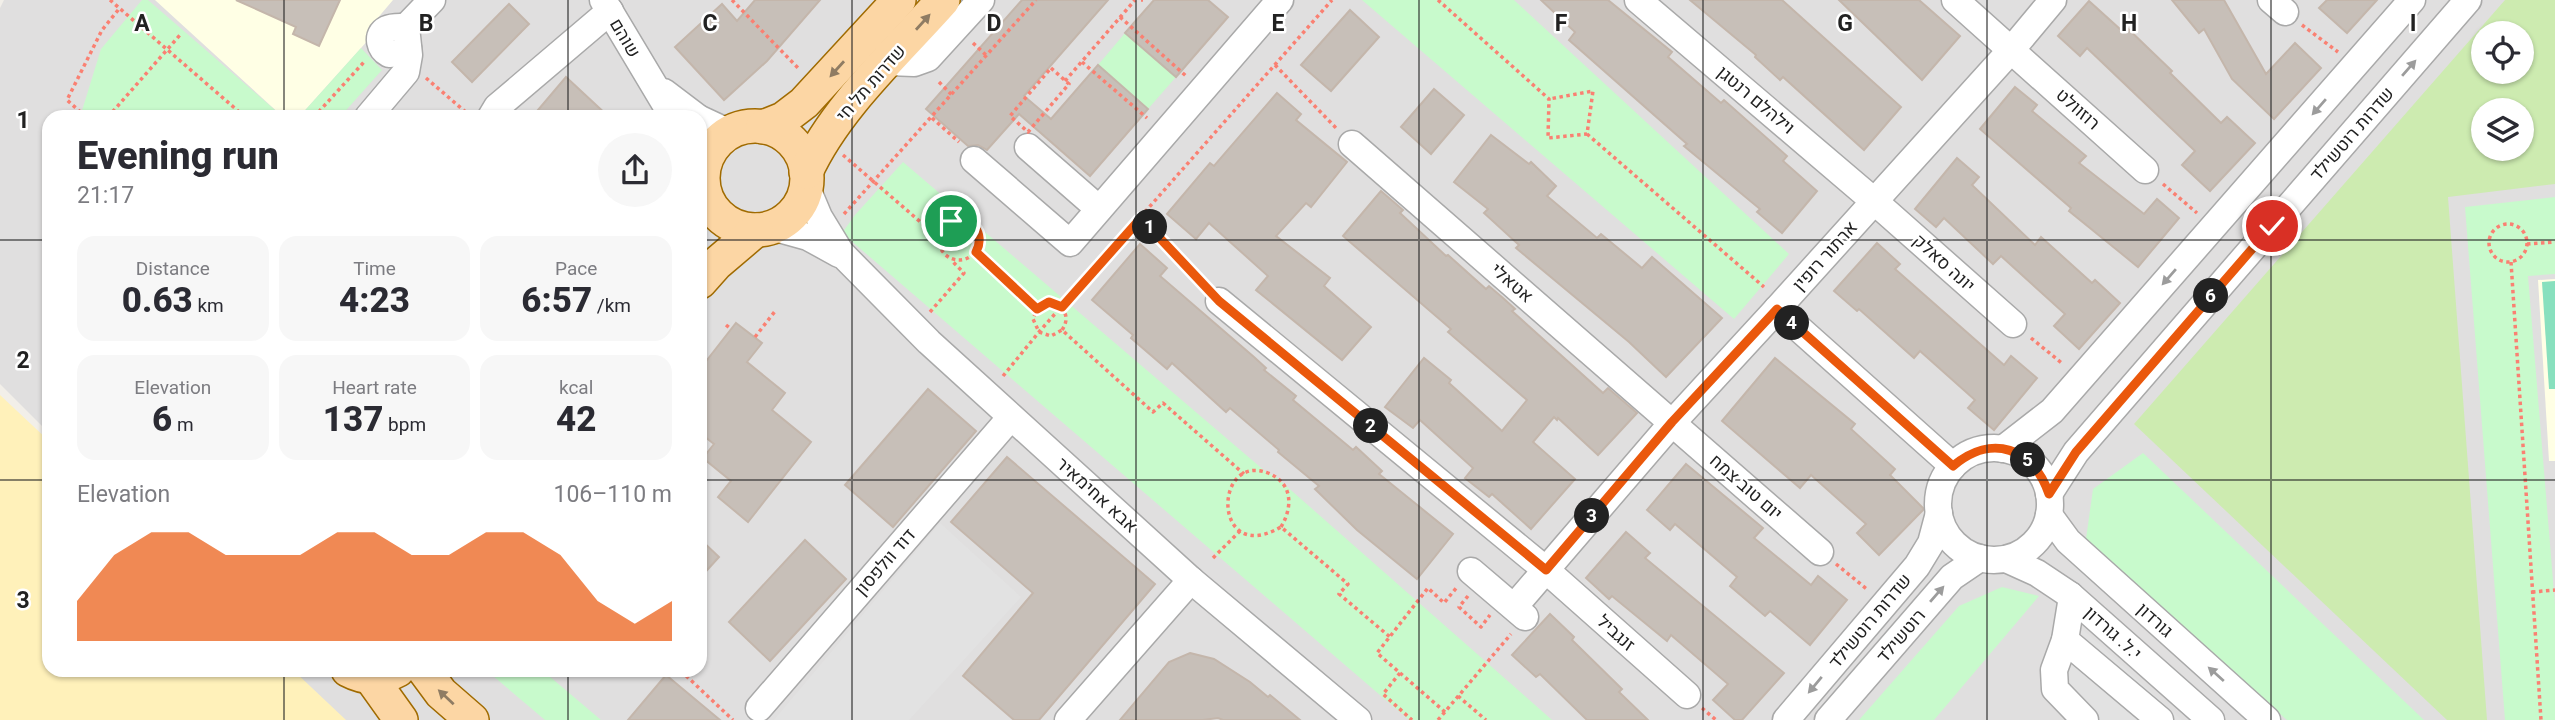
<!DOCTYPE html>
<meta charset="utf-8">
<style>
body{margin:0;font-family:Roboto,Heebo,sans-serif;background:#f7f7f7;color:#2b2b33;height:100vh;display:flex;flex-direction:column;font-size:26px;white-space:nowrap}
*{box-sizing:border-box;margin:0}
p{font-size:23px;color:#7c7c81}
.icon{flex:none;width:38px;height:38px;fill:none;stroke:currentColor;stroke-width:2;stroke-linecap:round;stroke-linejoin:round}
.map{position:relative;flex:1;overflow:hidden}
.side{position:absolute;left:42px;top:110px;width:665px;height:567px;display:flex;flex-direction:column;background:#fff;border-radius:21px;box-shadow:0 2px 5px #0004}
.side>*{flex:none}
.fabs{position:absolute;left:2471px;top:21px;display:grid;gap:14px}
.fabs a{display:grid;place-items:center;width:63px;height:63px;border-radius:50%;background:#fff;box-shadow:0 2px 5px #0004;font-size:35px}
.pin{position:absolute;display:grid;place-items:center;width:60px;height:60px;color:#fff;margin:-30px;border:4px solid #fff;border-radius:50%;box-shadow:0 2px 7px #0007}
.km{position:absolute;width:35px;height:35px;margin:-18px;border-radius:50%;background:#222;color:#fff;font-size:19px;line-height:35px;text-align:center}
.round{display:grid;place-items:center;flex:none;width:74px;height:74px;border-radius:37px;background:#f7f7f7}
.headline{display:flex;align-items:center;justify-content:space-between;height:119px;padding:0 35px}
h1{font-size:38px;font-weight:800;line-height:52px}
.figures{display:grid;grid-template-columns:repeat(3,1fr);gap:10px;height:119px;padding:7px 35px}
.figures div{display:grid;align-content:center;border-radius:18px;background:#f7f7f7;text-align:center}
.figures b{font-size:35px;font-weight:800}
.figures small{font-size:19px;font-weight:400}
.figures p{font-size:19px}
.chart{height:196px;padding:14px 35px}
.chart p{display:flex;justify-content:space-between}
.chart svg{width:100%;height:126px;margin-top:7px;fill:#ea580c;opacity:.7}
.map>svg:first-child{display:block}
</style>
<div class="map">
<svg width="2555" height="720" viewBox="0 0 2555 720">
<rect width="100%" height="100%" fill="#f2efe9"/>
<!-- residential -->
<path fill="#e0dfdf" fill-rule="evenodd" d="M4,0H2555V720H340L289,670H700V117H49V433L0,384V8ZM2483,33H2522V72H2483ZM2483,110H2522V149H2483Z"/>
<!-- education -->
<g fill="#ffffe5">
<path d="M155,0H393L376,20L370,38L299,117H283Z"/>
<path d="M2555,279V461H2549L2538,280Z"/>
</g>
<!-- grass -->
<path fill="#cdebb0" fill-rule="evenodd" d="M2505,0H2555V184L2448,197L2487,720H2447L2134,424ZM2483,33H2522V72H2483ZM2483,110H2522V149H2483Z"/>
<!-- sand -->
<path fill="#fff1ba" d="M0,395L49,441V670H293L346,720H0Z"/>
<!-- park -->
<g fill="#c8facc">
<path d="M142,0H148L283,117H80L101,49Z"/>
<path d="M1362,0H1514L1789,254L1734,319Z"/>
<path d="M1125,33L1176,77L1148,109L1098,65Z"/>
<path d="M361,48L382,70L340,117H299Z"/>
<path d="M903,162L1266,472L1276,477L1552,720H1409L842,233L855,215Z"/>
<path d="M2555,197V274L2528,276L2555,605V720H2505L2465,207Z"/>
<path d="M2143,453L2424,720H2287L2085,546L2093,489Z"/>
<path d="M2002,587L2039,596L1934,720H1859L1959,606Z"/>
<path d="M486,670H542L601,720H545Z"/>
</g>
<!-- pitch -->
<path fill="#88e0be" d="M2555,281V389H2549L2542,282Z"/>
<!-- parking -->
<g fill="#e2e2e2">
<path d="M940,523L1021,597L909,720H774Z"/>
<path d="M2076,623L2182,720H2071L2041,687Z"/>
</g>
<!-- building -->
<g fill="#c7bfb8" stroke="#c4b6ab" stroke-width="2">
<path d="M236,0H340L319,46L293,34L296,27Z"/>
<path d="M755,0H820L767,61L724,100L675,47L722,4L737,21Z"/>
<path d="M1022,0H1108L1024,96L1051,119L1098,65L1148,109L1090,176L1019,114L987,150L978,145L968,146L926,109Z"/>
<path d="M1154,0H1208L1228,17L1176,77L1125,33Z"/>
<path d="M1541,0H1608L1672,52L1668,57L1721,103L1724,100L1787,156L1783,161L1817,191L1782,233L1757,212L1760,209L1684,146L1687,144L1569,40L1575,32Z"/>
<path d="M1690,0H1782L1901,107L1864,150L1783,77L1780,80L1755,57L1756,55Z"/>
<path d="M1839,0H1919L1960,36L1922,80Z"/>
<path d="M2172,0H2224L2266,74L2295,43L2321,68L2274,119L2232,79L2204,29L2199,33Z"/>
<path d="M2327,0H2377L2347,33L2319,8Z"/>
<path d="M2089,1L2120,29L2124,25L2172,71L2170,73L2221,123L2227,117L2255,143L2210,191L2182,165L2195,151L2087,48L2080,56L2058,36Z"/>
<path d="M509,4L529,24L472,82L452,62Z"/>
<path d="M1350,10L1379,37L1331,91L1301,65Z"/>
<path d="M566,77L609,117H532Z"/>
<path d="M2015,87L2037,105L2032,111L2086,156L2079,163L2144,214L2157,199L2179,218L2138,267L2069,211L2071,208L1980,129Z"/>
<path d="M1434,89L1464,115L1431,154L1401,127Z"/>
<path d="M1277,93L1301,114L1296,120L1347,162L1311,207L1306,203L1276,236L1330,278L1324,286L1371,327L1342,360L1256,290L1268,276L1209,223L1196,239L1167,214L1210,163L1214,166Z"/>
<path d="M1491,135L1529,164L1531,162L1556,186L1547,196L1597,238L1601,234L1642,268L1652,257L1722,318L1666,377L1629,342L1516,248L1519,245L1484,213L1488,209L1454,182Z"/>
<path d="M1957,158L1979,177L1972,185L2035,245L2041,237L2092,283L2095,280L2120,303L2079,349L2054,326L2065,314L2001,256L1993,264L1944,218L1936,227L1915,209Z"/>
<path d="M1381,191L1403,210L1400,213L1446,256L1448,255L1486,289L1489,286L1503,298L1515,309L1512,311L1603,393L1608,388L1637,413L1598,455L1558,418L1557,420L1554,417L1533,442L1575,479L1531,529L1492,494L1489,497L1465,478L1473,468L1420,420L1413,428L1385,407L1424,358L1451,380L1449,383L1502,431L1527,400L1448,332L1451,329L1343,236Z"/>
<path d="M1877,243L1900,264L1895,269L2004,365L2011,356L2037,378L1994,430L1968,408L1975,400L1920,351L1914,358L1859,309L1857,311L1834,291Z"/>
<path d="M1140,244L1167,268L1160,276L1254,357L1266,368L1264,370L1296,396L1293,400L1353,450L1356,447L1382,471L1379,474L1453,534L1417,579L1357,530L1315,489L1319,486L1278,452L1279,450L1230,408L1226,412L1172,363L1167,369L1131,338L1133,335L1092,300Z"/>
<path d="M736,323L762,343L747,362L785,393L772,410L811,442L748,522L718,497L731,481L703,458L714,444L700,433V369Z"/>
<path d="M1775,358L1855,424L1851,429L1895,469L1890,475L1924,509L1879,555L1857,533L1866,524L1811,475L1800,488L1722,421Z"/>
<path d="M928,389L976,431L893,527L845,485Z"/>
<path d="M1007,457L1155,584L1039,720H1014L963,676L1033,593L951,522Z"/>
<path d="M1686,464L1763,528L1754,538L1811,585L1818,576L1847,600L1810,645L1770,611L1765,616L1730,586L1737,577L1675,524L1670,530L1647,510Z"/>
<path d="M1626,532L1650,553L1645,558L1784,673L1742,720H1735L1713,700L1728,684L1671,635L1667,641L1612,596L1609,599L1586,578Z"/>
<path d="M700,539L719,557L700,578Z"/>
<path d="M805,540L846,579L770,661L729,622Z"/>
<path d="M1550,614L1574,637L1572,640L1622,689L1619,692L1648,720H1587L1540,674L1536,677L1512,655Z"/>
<path d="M1190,653L1214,659L1250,682L1268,697L1270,695L1300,720H1223L1218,718L1203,720H1120L1169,662Z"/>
<path d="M666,675L720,720H628Z"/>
</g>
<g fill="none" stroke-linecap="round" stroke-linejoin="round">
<defs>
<g id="minor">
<path d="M603,0L673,117"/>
<path d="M1638,0L1874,201L2013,324"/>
<path d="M1955,0L2145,170"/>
<path d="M2271,0L2285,12"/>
<path d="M406,27C401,27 393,26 387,29C375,35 380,49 389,54L400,53L408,48"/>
<path d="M888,62L914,63L928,58L981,0"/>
<path d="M664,92L697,117"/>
<path d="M368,117L406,72L409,55L406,27L432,0"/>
<path d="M491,117L497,107L610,11"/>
<path d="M700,119L730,133"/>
<path d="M1352,144L1820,552"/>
<path d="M1028,147L1099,209"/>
<path d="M974,160L1070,243L1280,0"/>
<path d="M700,162L704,170"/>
<path d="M806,186L819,217L841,253L929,342L1191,580L1358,720"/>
<path d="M772,227L808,237L839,254"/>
<path d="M1219,301L1546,570L1687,695"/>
<path d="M1777,309L1953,466"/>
<circle cx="1994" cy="504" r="56"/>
<path d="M2003,449L2052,411L2412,0"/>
<path d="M2049,494L2076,452L2468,0"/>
<path d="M2049,515L2068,541L2267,720"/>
<path d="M2006,559L2037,573L2070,595L2211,720"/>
<path d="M1471,571L1525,617"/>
<path d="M2070,595L2071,603L2065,640L2160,720"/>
<path d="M1514,607L1673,422L1777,309L2012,49L2053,0"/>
<path d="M2065,640L2054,670L2055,689L2085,720"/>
<path d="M759,708L1011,417"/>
<path d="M1068,720L1191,580"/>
<path d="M1786,720L1917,566L1931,543L1939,513"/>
<path d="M1828,720L1952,577L1980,558"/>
</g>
<g id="major">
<circle cx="755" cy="178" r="52"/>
<path d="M763,127L783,119L804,103L899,0"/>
<path d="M806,172C835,108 897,52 943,0"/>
<path d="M700,282L716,264L756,230"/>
<path d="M348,670C365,679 380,680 398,670"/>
<path d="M424,670L441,693L472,720"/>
<path d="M371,678L401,720"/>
</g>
</defs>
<!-- minor casing -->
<use href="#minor" stroke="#a9a9a9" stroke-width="29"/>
<!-- major casing -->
<use href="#major" stroke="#a06b00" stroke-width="36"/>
<!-- path -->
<g stroke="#fa8072" stroke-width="3.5" stroke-dasharray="3.5 3.5" stroke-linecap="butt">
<path d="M110,0L245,117"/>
<path d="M732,0L799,69"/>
<path d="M1141,0H1143"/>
<path d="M1438,0L1549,99L1548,138L1587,134L1593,91L1549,99"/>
<path d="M1120,17L1186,76"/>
<path d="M2302,25L2338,52"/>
<path d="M973,43L987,56"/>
<path d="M1082,62L1147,118"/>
<path d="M1275,65L1337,129"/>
<path d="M1051,68L1069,84L1028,132L1010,116Z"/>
<path d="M426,78L468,114"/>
<path d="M1065,81L1135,0"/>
<path d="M939,82L952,95"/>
<path d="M86,117L67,100L102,30L119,9"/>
<path d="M108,117L180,35"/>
<path d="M314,117L364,62"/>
<path d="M932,118L959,142"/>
<path d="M1587,134L1764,287"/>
<path d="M843,155L939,238"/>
<path d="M2163,184L2197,213"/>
<path d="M844,214L1036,0"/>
<path d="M1141,218L1204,285"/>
<circle cx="959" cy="240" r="20"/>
<circle cx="2508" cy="243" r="19"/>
<path d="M2527,244L2555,242"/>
<path d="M976,252L1037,309"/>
<path d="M2511,262L2541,720"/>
<path d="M930,312L964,273L952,261"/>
<path d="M726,325L731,329"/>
<path d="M1062,330C1071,317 1064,305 1049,302L1037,309L1033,319L1039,332L1051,336L1062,330L1153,412L1163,403L1244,474"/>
<path d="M755,337L776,310"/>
<path d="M2031,338L2063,364"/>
<path d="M1003,376L1039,332L1332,0"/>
<path d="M1281,527C1293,507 1293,483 1268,473C1213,452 1212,567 1281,527L1348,584L1339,594L1390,637"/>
<path d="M1213,558L1241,530"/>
<path d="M1836,564L1868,590"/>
<path d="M2532,592L2555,590"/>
<path d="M1468,596L1459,607L1481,627L1490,615"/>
<path d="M681,671L733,720"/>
<path d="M1400,673L1383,694L1412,720"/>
<path d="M1458,696L1486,720"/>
<path d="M1702,708L1716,720"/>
<path d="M1445,712L1377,653L1428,588L1444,603L1457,587"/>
<path d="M1438,720L1511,634"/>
</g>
<!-- minor -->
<use href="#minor" stroke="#fff" stroke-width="26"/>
<!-- major -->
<use href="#major" stroke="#fcd6a4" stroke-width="33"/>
</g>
<!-- one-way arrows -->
<defs><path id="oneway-solid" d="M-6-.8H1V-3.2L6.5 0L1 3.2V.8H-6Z" transform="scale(1.75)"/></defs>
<g fill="#8f7c63">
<use href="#oneway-solid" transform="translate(923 22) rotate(-48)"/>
<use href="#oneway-solid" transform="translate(837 69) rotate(132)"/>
<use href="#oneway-solid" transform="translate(446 697) rotate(-137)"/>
</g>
<g fill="#9c9c9c">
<use href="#oneway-solid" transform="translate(2409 68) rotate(-49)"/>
<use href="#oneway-solid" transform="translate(2319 107) rotate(131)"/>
<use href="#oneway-solid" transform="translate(2169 277) rotate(131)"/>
<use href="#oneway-solid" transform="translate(1937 594) rotate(-49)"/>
<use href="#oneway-solid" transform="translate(2216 674) rotate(-138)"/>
<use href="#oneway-solid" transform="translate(1815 685) rotate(130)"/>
</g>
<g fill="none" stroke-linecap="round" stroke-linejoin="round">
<defs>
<path id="route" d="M951,221C971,216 986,233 976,252L1037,309L1049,302L1062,307L1141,218L1219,301L1546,570L1672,422L1777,309L1953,466C1992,433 2033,448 2049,494L2076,452L2272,226"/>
</defs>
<!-- route casing -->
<use href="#route" stroke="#fff" stroke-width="14"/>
<!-- route -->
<use href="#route" stroke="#ea580c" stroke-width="9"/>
</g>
<!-- grid -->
<path fill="none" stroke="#222" stroke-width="2" stroke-opacity="0.55" d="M284,0V117M568,0V117M852,0V720M1136,0V720M1419,0V720M1703,0V720M1987,0V720M2271,0V720M0,240H49M700,240H2555M0,480H49M700,480H2555M284,670V720M568,670V720"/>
<g text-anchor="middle" stroke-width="5" stroke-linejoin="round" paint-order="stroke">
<!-- street labels -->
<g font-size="18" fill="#222" stroke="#fff">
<text transform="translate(625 38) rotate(59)" y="6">שוהם</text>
<text transform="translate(871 83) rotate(-49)" y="6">שדרות תל חי</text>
<text transform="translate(1756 100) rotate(40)" y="6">וילהלם רנטגן</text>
<text transform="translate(2078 109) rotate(42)" y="6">רוזוולט</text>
<text transform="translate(2352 134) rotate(-49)" y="6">שדרות רוטשילד</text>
<text transform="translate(1825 256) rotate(-48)" y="6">ארתור רופין</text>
<text transform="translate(1944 263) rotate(42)" y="6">יונה סאלק</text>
<text transform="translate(1512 283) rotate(41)" y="6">אטאלי</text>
<text transform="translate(1746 487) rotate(41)" y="6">יום טוב צמח</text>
<text transform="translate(1097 495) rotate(42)" y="6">אבא אחימאיר</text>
<text transform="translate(885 562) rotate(-49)" y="6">דוד וולפסון</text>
<text transform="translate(2155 620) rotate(42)" y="6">גורדון</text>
<text transform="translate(1870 621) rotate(-50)" y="6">שדרות רוטשילד</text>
<text transform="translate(1616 633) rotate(42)" y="6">זנגביל</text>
<text transform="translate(2113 633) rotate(42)" y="6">י.ל. גורדון</text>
<text transform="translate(1901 636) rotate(-49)" y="6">רוטשילד</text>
</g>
</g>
<g font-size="23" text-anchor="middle" font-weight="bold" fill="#222" stroke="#fff" stroke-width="5" stroke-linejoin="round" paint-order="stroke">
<text x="142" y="31">A</text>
<text x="426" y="31">B</text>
<text x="710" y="31">C</text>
<text x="994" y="31">D</text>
<text x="1278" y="31">E</text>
<text x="1561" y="31">F</text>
<text x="1845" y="31">G</text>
<text x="2129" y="31">H</text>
<text x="2413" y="31">I</text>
<text x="23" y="128">1</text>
<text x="23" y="368">2</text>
<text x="23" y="608">3</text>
</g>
</svg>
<div class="fabs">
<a><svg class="icon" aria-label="locate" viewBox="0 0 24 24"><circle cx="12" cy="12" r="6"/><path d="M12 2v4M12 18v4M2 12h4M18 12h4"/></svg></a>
<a><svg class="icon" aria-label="layers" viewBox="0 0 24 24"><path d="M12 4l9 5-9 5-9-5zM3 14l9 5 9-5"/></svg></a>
</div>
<div class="pin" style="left:951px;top:221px;background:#1e9e55"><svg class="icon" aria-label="arrive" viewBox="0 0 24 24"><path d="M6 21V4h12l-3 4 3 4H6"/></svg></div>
<div class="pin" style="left:2272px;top:226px;background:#d93025"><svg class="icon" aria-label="check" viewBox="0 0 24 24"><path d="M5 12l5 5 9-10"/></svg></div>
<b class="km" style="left:1150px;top:227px">1</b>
<b class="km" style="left:1371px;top:426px">2</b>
<b class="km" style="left:1592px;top:516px">3</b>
<b class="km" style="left:1792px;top:323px">4</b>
<b class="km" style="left:2028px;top:460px">5</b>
<b class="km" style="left:2211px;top:296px">6</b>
<section class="side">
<div class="headline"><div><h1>Evening run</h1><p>21:17</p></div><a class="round"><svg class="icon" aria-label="share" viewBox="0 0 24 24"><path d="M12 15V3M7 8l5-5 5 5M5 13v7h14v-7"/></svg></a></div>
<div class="figures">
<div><p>Distance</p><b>0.63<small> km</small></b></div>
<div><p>Time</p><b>4:23</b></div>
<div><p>Pace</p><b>6:57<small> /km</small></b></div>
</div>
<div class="figures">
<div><p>Elevation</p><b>6<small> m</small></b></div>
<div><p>Heart rate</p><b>137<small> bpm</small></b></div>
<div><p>kcal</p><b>42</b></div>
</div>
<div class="chart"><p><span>Elevation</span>106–110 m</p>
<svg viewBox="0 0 160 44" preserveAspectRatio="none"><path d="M0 44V30L10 14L20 6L30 6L40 14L50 14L60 14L70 6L80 6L90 14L100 14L110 6L120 6L130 14L140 30L150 38L160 30V44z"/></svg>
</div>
</section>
</div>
